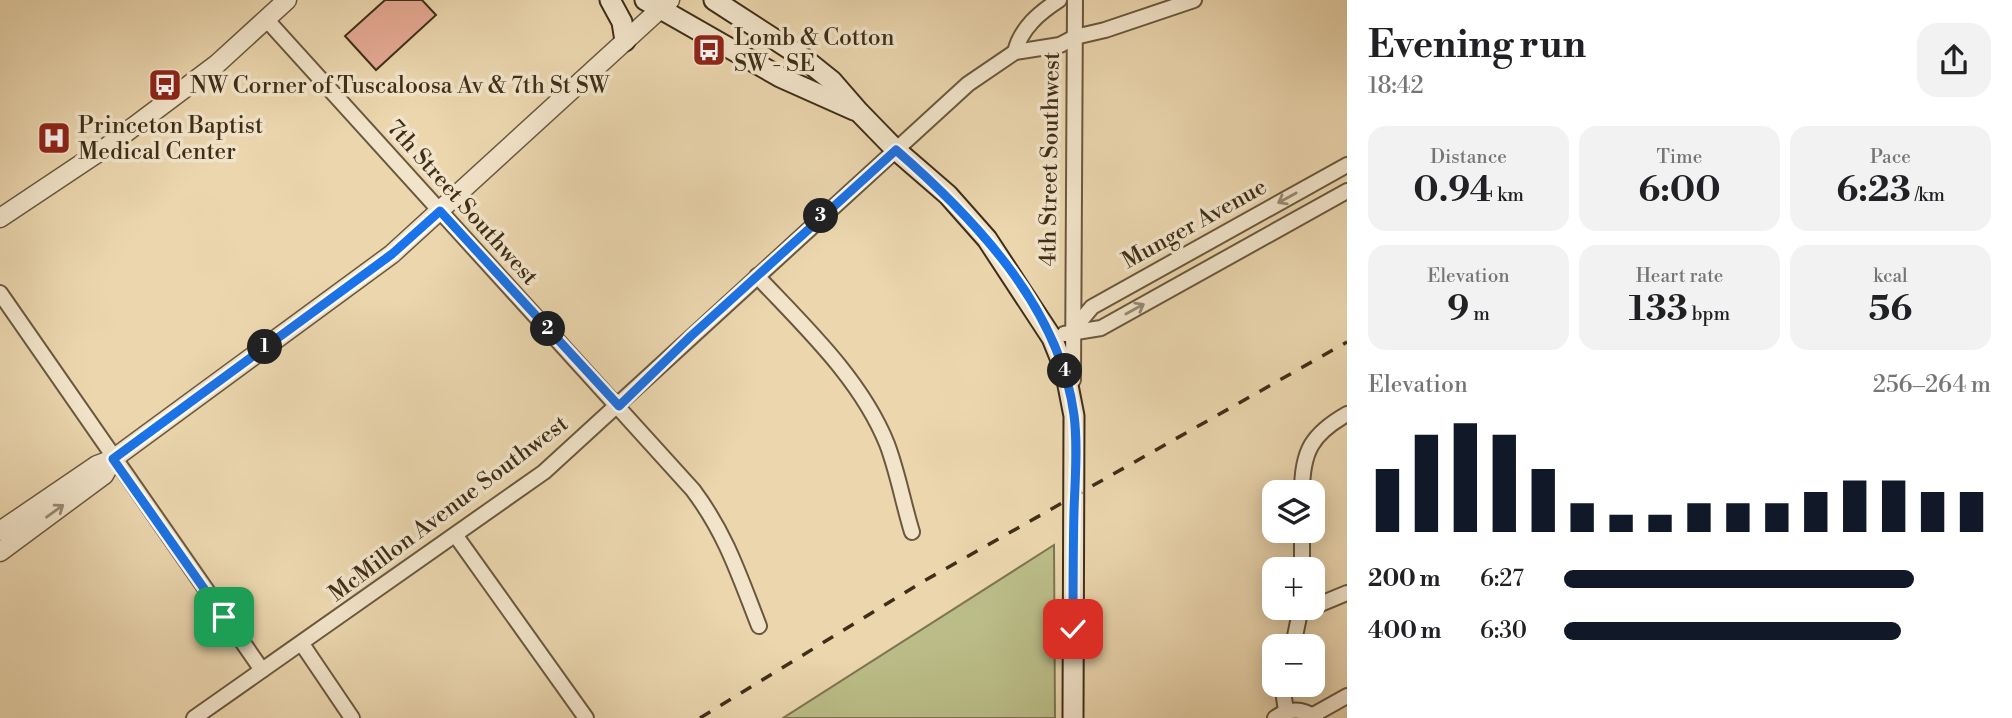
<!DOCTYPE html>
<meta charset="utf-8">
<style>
body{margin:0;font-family:"Libre Bodoni",serif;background:#f2f2f2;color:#202124;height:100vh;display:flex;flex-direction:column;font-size:26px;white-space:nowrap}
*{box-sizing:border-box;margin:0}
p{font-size:23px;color:#757577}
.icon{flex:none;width:38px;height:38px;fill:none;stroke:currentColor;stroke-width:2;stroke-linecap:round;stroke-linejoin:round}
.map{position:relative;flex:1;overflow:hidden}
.panel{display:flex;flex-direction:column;background:#fff;width:665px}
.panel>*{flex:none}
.fabs{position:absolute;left:1262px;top:480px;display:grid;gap:14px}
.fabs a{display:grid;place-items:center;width:63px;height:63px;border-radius:14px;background:#fff;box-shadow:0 4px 18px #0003;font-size:35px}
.pin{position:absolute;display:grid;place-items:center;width:60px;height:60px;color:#fff;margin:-30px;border-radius:14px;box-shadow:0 4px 10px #0006}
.km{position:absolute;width:35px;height:35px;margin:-18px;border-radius:50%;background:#222;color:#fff;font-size:19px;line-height:35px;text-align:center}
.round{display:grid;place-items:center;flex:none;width:74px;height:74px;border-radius:21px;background:#f2f2f2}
.summary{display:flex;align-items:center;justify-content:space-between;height:119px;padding:0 21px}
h1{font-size:38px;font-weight:700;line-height:52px}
.metrics{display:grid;grid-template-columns:repeat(3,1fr);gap:10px;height:119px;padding:7px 21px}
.metrics div{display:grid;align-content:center;border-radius:18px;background:#f2f2f2;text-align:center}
.metrics b{font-size:35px;font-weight:700}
.metrics small{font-size:19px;font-weight:400}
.metrics p{font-size:19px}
.chart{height:196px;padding:14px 21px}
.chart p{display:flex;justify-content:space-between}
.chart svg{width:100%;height:126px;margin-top:7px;stroke:#111827;stroke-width:6}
ul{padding:0 21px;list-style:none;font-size:23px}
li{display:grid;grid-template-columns:112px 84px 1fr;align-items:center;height:52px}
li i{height:18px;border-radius:9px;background:#111827}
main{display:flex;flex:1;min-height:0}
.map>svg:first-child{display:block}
</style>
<main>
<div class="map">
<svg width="1347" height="718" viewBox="0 0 1347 718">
<rect width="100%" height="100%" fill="#ebd6ae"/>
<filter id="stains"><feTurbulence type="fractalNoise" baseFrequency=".00286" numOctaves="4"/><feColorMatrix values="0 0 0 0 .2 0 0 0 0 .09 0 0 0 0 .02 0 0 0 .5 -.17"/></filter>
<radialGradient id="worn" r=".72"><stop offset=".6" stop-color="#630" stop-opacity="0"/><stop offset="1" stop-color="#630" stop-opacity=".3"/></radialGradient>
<!-- green -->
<path fill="#bbbd88" stroke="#7d7650" stroke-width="2" d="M1054,545L1055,718H783Z"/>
<!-- building -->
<path fill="#e6aa95" stroke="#3f2e18" stroke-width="2" d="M385,0H422L436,15L376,70L345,36Z"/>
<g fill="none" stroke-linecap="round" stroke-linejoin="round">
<defs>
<g id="minor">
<path d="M266,19L693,490C726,534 739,575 759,626"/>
<path d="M1015,52C1021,28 1039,13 1059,0"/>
<path d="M757,276C804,326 861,379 887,444C898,473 903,503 912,532"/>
<path d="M0,293L262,670"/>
<path d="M1072,331L1092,307L1347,165"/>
<path d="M1064,334L1101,328L1347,191"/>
<path d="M1073,380L1075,0"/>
<path d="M1302,492C1302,451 1312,434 1347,414"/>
<path d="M456,536L586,718"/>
<path d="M1302,569V530"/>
<path d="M1301,612L1347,593"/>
<path d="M302,644L352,718"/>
<path d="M1293,646L1301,607"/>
<path d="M1282,684L1286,711"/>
<path d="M1313,715L1347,696"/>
<path d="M194,718L544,472L968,84L1015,52L1060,45L1075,37L1105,30L1194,0"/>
<path d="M1275,718C1289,708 1302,708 1316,718"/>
</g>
<g id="tertiary">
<path d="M0,218L108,146L217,64L287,0"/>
<path d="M0,531L97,465L113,459L392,254L670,0"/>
<path d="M0,552L104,475L113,459"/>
</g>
<g id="secondary">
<path d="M610,0L622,22L625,41"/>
<path d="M645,0L780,77L854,110"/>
<path d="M714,0L802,57L832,81L859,112L896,150L948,195L987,239L1052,338L1065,370L1074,416L1073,718"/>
</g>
</defs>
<!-- minor casing -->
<use href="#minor" stroke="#6a583e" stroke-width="18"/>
<!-- tertiary casing -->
<use href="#tertiary" stroke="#6a583e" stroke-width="21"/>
<!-- secondary casing -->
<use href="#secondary" stroke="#3f2e18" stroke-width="23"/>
<!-- minor -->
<use href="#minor" stroke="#f2e4ca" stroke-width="14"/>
<!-- tertiary -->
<use href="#tertiary" stroke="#f2e4ca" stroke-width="18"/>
<!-- secondary -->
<use href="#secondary" stroke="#f2e4ca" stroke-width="19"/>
<!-- rail -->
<path stroke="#3f2e18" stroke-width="3.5" stroke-dasharray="12 12" stroke-linecap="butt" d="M700,718L924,581L1347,342"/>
</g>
<!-- one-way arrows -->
<defs><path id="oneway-shaft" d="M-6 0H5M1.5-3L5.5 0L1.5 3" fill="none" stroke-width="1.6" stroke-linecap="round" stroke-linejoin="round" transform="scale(1.75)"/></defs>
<g stroke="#988971">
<use href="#oneway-shaft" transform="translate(1287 198) rotate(151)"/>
<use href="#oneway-shaft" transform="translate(1135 309) rotate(-29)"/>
<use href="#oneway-shaft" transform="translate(55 511) rotate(-36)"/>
</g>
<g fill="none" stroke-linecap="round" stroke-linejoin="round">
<defs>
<path id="route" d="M224,617L113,459L392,254L440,211L619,406L691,336L896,150C974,218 1060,308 1074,415C1078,446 1075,480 1074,511C1073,550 1073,589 1073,629"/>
</defs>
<!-- route casing -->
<use href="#route" stroke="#fff" stroke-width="14"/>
<!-- route -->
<use href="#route" stroke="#1a73e8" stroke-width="9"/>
</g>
<!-- icons -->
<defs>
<symbol id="bus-square" viewBox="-11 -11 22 22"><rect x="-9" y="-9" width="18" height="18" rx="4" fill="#8f2418" stroke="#f2e4ca"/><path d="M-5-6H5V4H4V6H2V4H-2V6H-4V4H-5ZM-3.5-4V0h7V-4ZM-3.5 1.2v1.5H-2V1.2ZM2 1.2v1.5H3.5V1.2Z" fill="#fff"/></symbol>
<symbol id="hospital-square" viewBox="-11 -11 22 22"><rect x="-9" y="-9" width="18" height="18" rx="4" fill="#8f2418" stroke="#f2e4ca"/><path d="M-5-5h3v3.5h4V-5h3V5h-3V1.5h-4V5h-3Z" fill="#fff"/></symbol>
</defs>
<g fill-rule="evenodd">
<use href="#bus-square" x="690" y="31" width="38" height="38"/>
<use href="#bus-square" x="146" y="66" width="38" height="38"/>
<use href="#hospital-square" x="35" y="119" width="38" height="38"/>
</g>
<g text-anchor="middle" stroke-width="7" stroke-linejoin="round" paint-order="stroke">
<!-- poi labels -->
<g font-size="23" fill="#3f2e18" stroke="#f2e4ca" text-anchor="start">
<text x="734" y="45">Lomb &amp; Cotton<tspan x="734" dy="26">SW - SE</tspan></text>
<text x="190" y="93">NW Corner of Tuscaloosa Av &amp; 7th St SW</text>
<text x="78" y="133">Princeton Baptist<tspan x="78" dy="26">Medical Center</tspan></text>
</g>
<!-- street labels -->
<g font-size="23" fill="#3f2e18" stroke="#f2e4ca">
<text transform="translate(1049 159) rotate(-89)" y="8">4th Street Southwest</text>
<text transform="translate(463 202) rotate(48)" y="8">7th Street Southwest</text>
<text transform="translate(1194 223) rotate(-29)" y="8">Munger Avenue</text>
<text transform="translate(448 508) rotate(-37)" y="8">McMillon Avenue Southwest</text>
</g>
</g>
<rect width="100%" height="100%" filter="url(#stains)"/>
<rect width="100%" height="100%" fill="url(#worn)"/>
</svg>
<div class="fabs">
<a><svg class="icon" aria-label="layers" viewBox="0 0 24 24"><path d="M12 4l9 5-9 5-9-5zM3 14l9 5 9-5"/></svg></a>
<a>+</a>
<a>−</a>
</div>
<div class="pin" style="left:224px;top:617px;background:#1e9e55"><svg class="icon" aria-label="arrive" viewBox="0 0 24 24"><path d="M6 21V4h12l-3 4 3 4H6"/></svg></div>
<div class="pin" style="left:1073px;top:629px;background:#d93025"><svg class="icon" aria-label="check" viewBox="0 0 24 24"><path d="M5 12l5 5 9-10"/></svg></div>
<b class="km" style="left:265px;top:347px">1</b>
<b class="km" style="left:548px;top:329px">2</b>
<b class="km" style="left:821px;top:216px">3</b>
<b class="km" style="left:1065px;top:371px">4</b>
</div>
<section class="panel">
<div class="summary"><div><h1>Evening run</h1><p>18:42</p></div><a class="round"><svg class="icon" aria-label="share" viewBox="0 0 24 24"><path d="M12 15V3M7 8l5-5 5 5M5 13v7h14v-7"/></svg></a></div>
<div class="metrics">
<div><p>Distance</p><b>0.94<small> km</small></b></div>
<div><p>Time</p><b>6:00</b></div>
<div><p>Pace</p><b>6:23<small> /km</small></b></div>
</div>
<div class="metrics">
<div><p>Elevation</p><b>9<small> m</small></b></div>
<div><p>Heart rate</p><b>133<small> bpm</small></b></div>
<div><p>kcal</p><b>56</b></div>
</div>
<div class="chart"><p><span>Elevation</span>256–264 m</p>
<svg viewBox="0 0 160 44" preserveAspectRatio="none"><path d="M5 44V22M15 44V10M25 44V6M35 44V10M45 44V22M55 44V34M65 44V38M75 44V38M85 44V34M95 44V34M105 44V34M115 44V30M125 44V26M135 44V26M145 44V30M155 44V30"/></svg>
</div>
<ul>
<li><b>200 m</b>6:27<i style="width:82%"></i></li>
<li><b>400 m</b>6:30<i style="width:79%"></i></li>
</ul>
</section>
</main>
